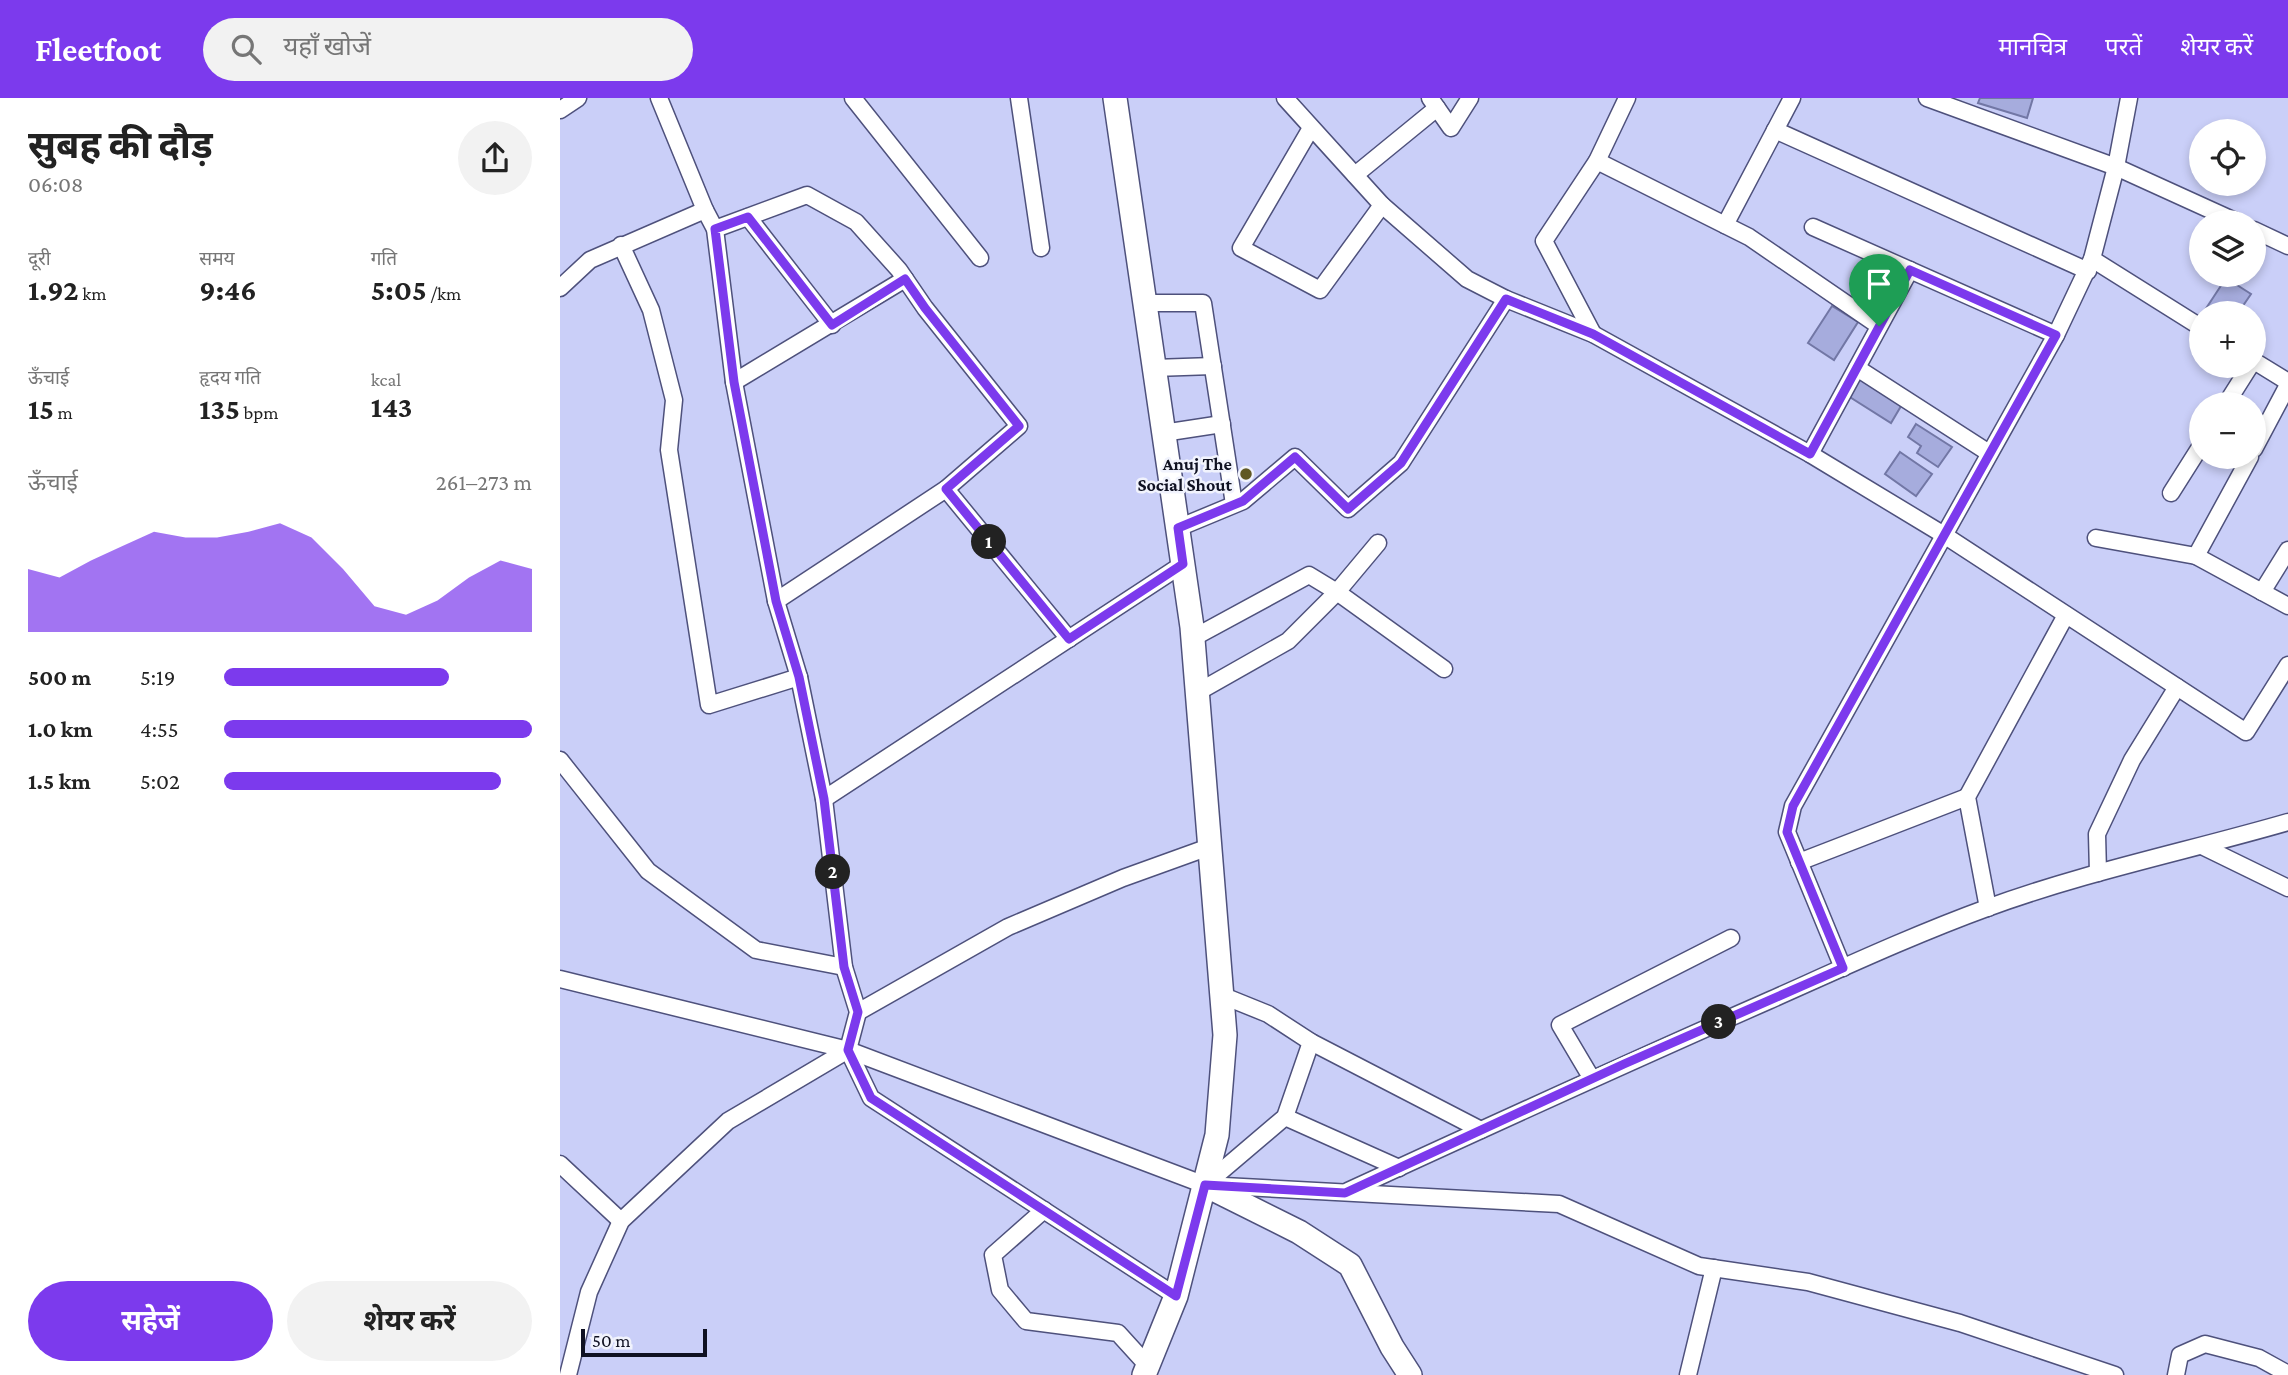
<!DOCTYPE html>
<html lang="hi">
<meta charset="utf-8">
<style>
body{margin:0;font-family:"Crimson Pro","Noto Sans Devanagari",serif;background:#f2f2f2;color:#222;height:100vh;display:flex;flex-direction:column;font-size:26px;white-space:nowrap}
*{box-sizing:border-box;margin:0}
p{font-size:23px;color:#767676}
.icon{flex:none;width:38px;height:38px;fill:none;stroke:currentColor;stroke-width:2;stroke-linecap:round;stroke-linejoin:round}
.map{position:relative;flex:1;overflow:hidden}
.sheet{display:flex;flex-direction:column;background:#fff;width:560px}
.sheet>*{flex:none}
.controls{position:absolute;left:1629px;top:21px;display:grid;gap:14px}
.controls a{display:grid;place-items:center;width:77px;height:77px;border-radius:50%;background:#fff;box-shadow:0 4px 10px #0003;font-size:35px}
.scale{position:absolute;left:21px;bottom:18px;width:126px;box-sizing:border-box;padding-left:7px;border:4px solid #0f1122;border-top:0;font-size:19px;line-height:24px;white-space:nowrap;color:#0f1122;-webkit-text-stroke:5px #f1f3fd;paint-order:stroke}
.pin{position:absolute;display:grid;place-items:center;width:60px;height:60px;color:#fff;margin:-72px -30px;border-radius:50% 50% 50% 0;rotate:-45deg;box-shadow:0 0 7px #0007}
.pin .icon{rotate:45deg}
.km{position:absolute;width:35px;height:35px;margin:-18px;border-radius:50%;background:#222;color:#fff;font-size:19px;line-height:35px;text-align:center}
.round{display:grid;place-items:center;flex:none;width:74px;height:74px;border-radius:37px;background:#f2f2f2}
.overview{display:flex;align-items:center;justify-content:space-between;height:119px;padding:0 28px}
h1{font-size:38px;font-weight:700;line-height:52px}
.metrics{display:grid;grid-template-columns:repeat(3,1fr);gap:10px;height:119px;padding:7px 28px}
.metrics div{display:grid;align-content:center}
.metrics b{font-size:30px;font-weight:700}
.metrics small{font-size:19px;font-weight:400}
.metrics p{font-size:19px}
.chart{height:196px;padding:14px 28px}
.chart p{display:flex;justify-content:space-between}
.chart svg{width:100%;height:126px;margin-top:7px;fill:#7c3aed;opacity:.7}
.action{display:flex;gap:14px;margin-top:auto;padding:14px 28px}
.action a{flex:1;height:80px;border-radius:42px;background:#7c3aed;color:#fff;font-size:28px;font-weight:700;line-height:80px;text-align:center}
.action a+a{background:#f2f2f2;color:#222}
ul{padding:0 28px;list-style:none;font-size:23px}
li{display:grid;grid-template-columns:112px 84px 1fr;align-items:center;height:52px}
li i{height:18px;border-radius:9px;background:#7c3aed}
header{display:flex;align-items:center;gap:42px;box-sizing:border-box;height:98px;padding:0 35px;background:#7c3aed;color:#fff}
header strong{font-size:33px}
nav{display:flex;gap:38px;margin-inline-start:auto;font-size:24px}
.search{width:490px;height:63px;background:#f2f2f2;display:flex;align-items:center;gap:18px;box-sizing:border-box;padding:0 24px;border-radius:38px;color:#767676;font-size:26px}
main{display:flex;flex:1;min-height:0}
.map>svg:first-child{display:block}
</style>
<header>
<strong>Fleetfoot</strong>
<div class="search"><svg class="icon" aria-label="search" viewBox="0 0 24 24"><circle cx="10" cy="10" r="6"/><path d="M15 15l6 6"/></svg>यहाँ खोजें</div>
<nav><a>मानचित्र</a><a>परतें</a><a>शेयर करें</a></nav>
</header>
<main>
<section class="sheet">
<div class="overview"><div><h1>सुबह की दौड़</h1><p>06:08</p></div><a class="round"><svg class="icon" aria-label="share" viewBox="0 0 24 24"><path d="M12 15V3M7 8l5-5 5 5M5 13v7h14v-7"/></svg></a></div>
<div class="metrics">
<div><p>दूरी</p><b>1.92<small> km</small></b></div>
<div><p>समय</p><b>9:46</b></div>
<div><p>गति</p><b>5:05<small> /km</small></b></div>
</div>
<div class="metrics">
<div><p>ऊँचाई</p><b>15<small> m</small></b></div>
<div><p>हृदय गति</p><b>135<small> bpm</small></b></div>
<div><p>kcal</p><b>143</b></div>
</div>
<div class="chart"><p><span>ऊँचाई</span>261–273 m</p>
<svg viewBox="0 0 160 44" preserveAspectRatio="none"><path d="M0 44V22L10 25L20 19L30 14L40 9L50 11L60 11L70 9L80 6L90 11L100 22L110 35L120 38L130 33L140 25L150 19L160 22V44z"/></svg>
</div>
<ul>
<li><b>500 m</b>5:19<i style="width:73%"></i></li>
<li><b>1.0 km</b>4:55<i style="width:100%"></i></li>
<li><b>1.5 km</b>5:02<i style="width:90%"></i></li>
</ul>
<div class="action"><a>सहेजें</a><a>शेयर करें</a></div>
</section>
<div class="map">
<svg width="1728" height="1277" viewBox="0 0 1728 1277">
<rect width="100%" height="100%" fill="#cacff8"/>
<!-- building -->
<g fill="#a6acdd" stroke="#7277a5" stroke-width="2">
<path d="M1420,0H1473L1467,20L1418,5Z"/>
<path d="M1666,180L1691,196L1678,215H1643Z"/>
<path d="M1272,208L1298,224L1274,262L1248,245Z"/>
<path d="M1299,275L1344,303L1331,325L1285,296Z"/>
<path d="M1356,326L1392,349L1378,369L1357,355L1361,348L1348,339Z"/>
<path d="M1340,354L1372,376L1356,398L1325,376Z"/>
</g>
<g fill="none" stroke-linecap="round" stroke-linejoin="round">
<defs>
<g id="street">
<path d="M99,0L145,112L155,131L174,284L216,503L239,579L264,701L284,869L298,914L288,952L311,1000L616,1198"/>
<path d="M293,0L420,160"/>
<path d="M459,0L481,150"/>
<path d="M725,0L822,107L907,181L946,201L1033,236L1250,356L1384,437L1686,634L1728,567"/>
<path d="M870,0L891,30L910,0"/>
<path d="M1367,0L1556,69L1677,124"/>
<path d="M0,12L18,0"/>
<path d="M751,30L681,150L760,192L822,107"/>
<path d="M1215,32L1528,173"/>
<path d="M1037,63L1189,139L1319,228"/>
<path d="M795,77L877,10"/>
<path d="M188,119L272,227"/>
<path d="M1165,127L1232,0"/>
<path d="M1253,129L1496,237"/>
<path d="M155,131L247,97L296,124L339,172L365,210L459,328L386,391L216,503"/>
<path d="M1694,132L1728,148"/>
<path d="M61,147L91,212L114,302L109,352L149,607L239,579"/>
<path d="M1532,161L1642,230"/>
<path d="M0,190L30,162L145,112"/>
<path d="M585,205H643L674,406"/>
<path d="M1033,236L984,143L1037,63L1067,0"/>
<path d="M1694,263L1728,284"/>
<path d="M594,270L653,268"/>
<path d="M1297,270L1429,355"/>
<path d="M174,284L345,181"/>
<path d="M1666,306L1690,268"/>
<path d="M603,335L662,326"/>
<path d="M1694,351L1728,287"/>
<path d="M1250,356L1350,172"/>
<path d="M386,391L509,541"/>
<path d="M1611,395L1642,346"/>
<path d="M618,430L683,403L735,359L788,411L841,365L946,201"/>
<path d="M1536,440L1636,458L1728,508"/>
<path d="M1636,458L1690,359"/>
<path d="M1702,494L1728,452"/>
<path d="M633,540L749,477L777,494L884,571"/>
<path d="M638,594L728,543L777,494L818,445"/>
<path d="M0,662L88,773L196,852L284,869"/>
<path d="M264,701L623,466"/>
<path d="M1644,749L1728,790"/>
<path d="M1239,764L1407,699"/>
<path d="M1538,775L1537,736L1572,662L1617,589"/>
<path d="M1428,810L1407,699L1506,517"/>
<path d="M1283,870L1227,734L1233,708L1496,237L1532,161L1556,69L1569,0"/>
<path d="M0,881L288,952L645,1087L999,1106L1139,1168L1248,1184L1400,1225L1555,1277"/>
<path d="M661,897L708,916L751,944L921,1032"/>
<path d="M298,914L448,829L563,780L649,749"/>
<path d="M1032,981L1000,927L1171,840"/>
<path d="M725,1019L839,1070"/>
<path d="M0,1066L61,1123"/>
<path d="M645,1087L725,1019L751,944"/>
<path d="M788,1093C927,1029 1067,965 1208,903C1280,871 1353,837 1427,810C1525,774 1628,753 1728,724"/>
<path d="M484,1112L433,1157L440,1192L466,1223L558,1235L588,1268"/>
<path d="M8,1277L29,1194L61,1123L168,1023L288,952"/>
<path d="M1128,1277L1154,1170"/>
<path d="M1616,1277L1620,1257L1645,1246L1699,1260L1728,1276"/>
</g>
<g id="secondary">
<path d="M555,0L632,529L665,937L657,1037L616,1198L584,1277"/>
<path d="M645,1087L739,1134L790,1167L832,1249L850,1277"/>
</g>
</defs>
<!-- street casing -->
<use href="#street" stroke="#4e517c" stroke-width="19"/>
<!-- secondary casing -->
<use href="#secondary" stroke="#4e517c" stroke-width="26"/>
<!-- street -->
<use href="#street" stroke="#fff" stroke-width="16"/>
<!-- secondary -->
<use href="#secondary" stroke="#fff" stroke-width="23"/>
</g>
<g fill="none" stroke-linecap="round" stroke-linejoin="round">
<defs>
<path id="route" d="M188,119L272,227L345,181L365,210L459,328L386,391L509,541L623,466L618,430L683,403L735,359L788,411L841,365L946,201L1033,236L1250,356L1350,172L1496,237L1233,708L1227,734L1283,870L1064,966L785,1095L645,1087L616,1198L311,1000L288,952L298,914L284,869L264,701L239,579L216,503L174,284L155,131Z"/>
</defs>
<!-- route casing -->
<use href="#route" stroke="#fff" stroke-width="14"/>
<!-- route -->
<use href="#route" stroke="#7c3aed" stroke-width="9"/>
</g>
<!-- markers -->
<circle fill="#605824" stroke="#f1f3fd" stroke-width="2.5" cx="686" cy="376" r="7"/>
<g text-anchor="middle" stroke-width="5" stroke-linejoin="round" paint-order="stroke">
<!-- poi labels -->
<g font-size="18" font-weight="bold" fill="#0f1122" stroke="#f1f3fd" text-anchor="end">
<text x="672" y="372">Anuj The<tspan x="672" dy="21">Social Shout</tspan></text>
</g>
</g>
</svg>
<div class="controls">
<a><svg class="icon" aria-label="locate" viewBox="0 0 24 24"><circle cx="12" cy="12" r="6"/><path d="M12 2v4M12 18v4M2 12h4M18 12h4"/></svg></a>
<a><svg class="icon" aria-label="layers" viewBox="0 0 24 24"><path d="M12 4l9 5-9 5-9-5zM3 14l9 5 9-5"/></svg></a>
<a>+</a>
<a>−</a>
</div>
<div class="scale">50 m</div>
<div class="pin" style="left:1319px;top:228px;background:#1e9e55"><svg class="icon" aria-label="arrive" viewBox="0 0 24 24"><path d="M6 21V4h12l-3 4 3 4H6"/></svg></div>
<b class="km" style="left:429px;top:444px">1</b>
<b class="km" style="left:273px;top:774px">2</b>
<b class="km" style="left:1159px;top:924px">3</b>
</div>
</main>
